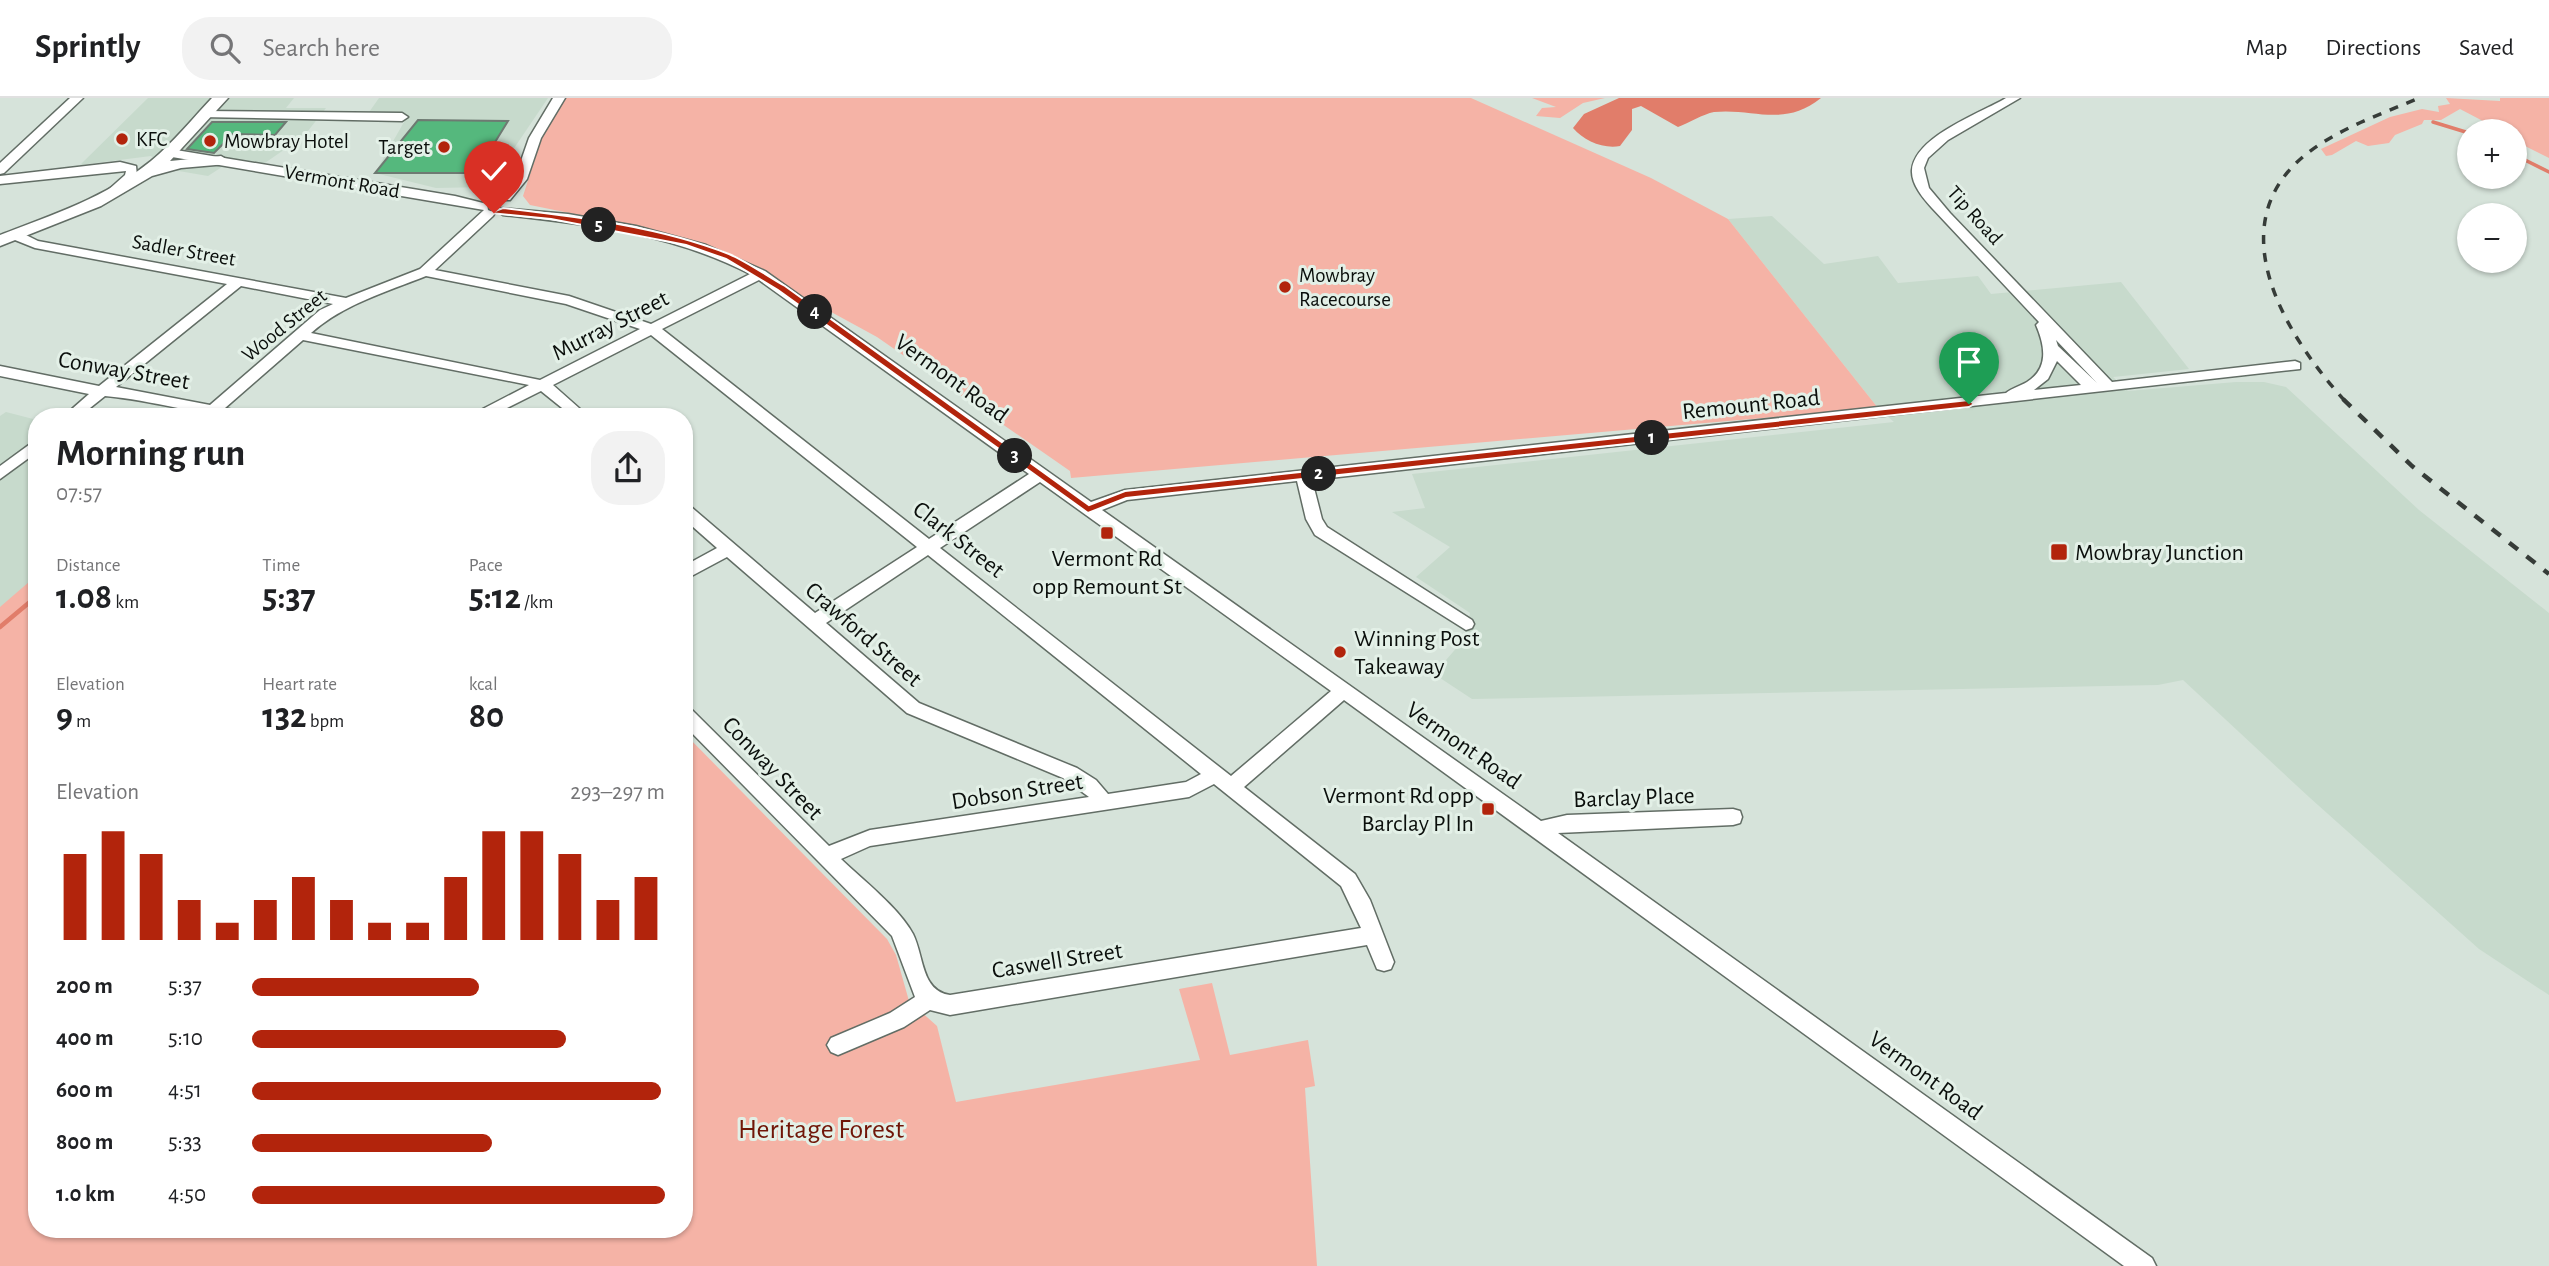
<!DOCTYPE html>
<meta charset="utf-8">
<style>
body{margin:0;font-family:"Alegreya Sans",sans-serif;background:#f2f2f2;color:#202124;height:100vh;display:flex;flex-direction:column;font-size:26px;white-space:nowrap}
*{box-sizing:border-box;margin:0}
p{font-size:23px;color:#757577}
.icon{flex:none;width:38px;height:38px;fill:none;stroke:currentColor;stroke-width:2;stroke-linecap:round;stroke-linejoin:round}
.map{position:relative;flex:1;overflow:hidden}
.sheet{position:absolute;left:28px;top:310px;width:665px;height:830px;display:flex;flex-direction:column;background:#fff;border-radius:28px;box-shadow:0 2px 5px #0004}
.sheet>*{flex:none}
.fabs{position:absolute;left:2457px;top:21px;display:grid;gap:14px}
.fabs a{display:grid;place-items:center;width:70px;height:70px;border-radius:50%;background:#fff;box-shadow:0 2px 5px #0004;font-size:35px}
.pin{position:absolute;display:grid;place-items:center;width:60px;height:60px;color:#fff;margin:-72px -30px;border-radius:50% 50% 50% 0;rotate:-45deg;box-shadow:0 0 7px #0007}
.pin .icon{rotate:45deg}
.km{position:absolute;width:35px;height:35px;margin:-18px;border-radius:50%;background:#222;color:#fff;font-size:19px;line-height:35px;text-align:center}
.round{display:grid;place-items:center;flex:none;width:74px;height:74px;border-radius:28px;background:#f2f2f2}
.overview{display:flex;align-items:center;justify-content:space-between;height:119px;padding:0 28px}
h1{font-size:38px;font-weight:700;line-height:52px}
.stats{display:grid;grid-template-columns:repeat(3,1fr);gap:10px;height:119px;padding:7px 28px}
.stats div{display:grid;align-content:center}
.stats b{font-size:35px;font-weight:700}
.stats small{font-size:19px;font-weight:400}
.stats p{font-size:19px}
.chart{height:196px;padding:14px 28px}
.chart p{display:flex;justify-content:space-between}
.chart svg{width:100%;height:126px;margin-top:7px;stroke:#b2240c;stroke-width:6}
ul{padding:0 28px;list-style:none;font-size:23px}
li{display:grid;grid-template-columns:112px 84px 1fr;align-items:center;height:52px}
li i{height:18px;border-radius:9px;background:#b2240c}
header{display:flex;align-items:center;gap:42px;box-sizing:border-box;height:98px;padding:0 35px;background:#fff;border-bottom:2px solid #e0e0e0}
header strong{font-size:33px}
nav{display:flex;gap:38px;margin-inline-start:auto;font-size:24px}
.search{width:490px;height:63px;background:#f2f2f2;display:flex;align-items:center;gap:18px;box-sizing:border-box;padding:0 24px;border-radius:28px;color:#757577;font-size:26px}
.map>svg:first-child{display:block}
</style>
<header>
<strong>Sprintly</strong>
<div class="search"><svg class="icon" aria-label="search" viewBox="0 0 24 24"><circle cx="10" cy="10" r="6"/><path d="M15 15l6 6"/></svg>Search here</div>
<nav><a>Map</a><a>Directions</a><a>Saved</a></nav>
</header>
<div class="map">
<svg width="2549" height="1168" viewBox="0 0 2549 1168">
<rect width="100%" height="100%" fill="#d6e3da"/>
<!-- built -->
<g fill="#c7dacc">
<path d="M148,0H294L286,10H326L304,38L252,74L225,67L208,78L167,71L151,58L80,67Z"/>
<path d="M379,0H548L488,89L436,90L375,75L408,17H367Z"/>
<path d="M1772,118L1824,166L1878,158L1898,185L1978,178L1991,196L2121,184L2189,271L2113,279L2128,293L2236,284H2264L2286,289L2419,412L2549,515V897L2479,851L2309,699L2183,582L2158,587L1472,601L1434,576L1465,540L1470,515L1416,479L1450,449L1392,414L1425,410L1412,376L1894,324L1878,310L1728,121Z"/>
<path d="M6,314L37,322V478L0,510V318Z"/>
</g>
<!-- green -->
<g fill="#f5b3a6">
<path d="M566,0H1471L1651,80L1728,121L1878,310L1071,380L1070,373L877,239L721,154L648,131L530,107L523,98L544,33Z"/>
<path d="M1532,0H1605L1583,5L1560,20L1536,18L1542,10L1556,9Z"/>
<path d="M2446,0L2500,3V0H2549V60L2515,43V33H2502L2460,11L2441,22H2424L2422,26L2395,37L2389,45L2368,48L2356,43L2332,57L2326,58L2321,51L2390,19L2422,11L2439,14L2438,8L2450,6Z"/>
<path d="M37,477V1130H684V635L887,841L896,857L909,903L937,928L956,1004L1200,962L1179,891L1212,885L1230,957L1308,942L1315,988L1305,990L1317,1168H0V509Z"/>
</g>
<!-- water -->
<path fill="#e17d6a" d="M1619,0H1821C1783,30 1755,10 1714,14C1703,16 1689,25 1678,29L1641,8L1632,11V32L1620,48C1603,51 1584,43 1573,30L1584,16Z"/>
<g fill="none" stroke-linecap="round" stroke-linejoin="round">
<!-- stream-far1 -->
<g stroke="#e17d6a" stroke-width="3.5">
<path d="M2433,24L2469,35"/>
<path d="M2515,57L2549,74"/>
</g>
<!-- stream -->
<path stroke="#e17d6a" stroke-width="4.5" d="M0,529L37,498"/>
</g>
<!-- building -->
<g fill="#55b87d" stroke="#6e7a72" stroke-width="2">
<path d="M418,22L508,23L476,75H375Z"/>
<path d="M212,24H286L275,37L233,36L214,55L187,51Z"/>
</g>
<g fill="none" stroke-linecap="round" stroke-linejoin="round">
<defs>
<g id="minor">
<path d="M70,0H83L4,75L0,76V65Z"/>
<path d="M553,0H565L541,40L527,81L510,102H502L500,99L515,80L529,40Z"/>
<path d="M2006,0H2020L1948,42L1928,60L1924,70L1929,90L1950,115L2112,284L2295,263L2300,265V271L1312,382L1322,421L1327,429L1472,522L1474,526L1472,530L1466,532L1315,437L1306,421L1297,383L1127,402L1102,412L1541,723L1567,717L1733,711L1740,713L1742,719L1740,725L1733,727L1558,735L2152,1160L2156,1168H2124L1344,602L1244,689L1355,776L1370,802L1394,864L1391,871L1384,873L1377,871L1367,847L950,917L930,912L904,929L838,957L831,954L827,947L831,940L890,915L915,899L892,838L684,627V608L690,610L829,748L870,732L1089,699L1063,680L907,615L727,459L684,482V468L717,450L684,421V407L690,408L815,515L917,449L651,237L553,287L588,318H572L541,293L491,318H473L475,315L529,287L303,242L225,310L244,315L246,318C198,318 153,302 105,298L80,318H64L89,296L0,278V268L99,288L227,186L35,150L10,140V134H20L38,143L346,200L420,171L484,112L166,58L164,55L170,51L455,98L487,106L488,112L495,115L493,118L435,172L569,198L651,226L750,176C673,136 588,126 503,117L497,113L499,110L568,116L636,128L706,147L765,173L1091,404L1125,392L2006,295C2012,290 2020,288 2027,284C2049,270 2045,248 2036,227L2039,224L1932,110C1923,100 1911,86 1912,72C1915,38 1981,15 2006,0ZM426,178L566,206L640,231L540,282L311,235C344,206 386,194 426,178ZM759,182L1029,376L929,441L662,231ZM241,188L333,206L320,212L210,307L116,289ZM2056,242L2097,285L2058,248ZM2057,263L2081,287L2034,292L2048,281ZM1040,384L1331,593L1231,678L940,450ZM928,457L1201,676L1186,684L1108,696L1096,682L1077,670L919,605L826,525ZM1214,686L1341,788L1361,830L950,897C921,893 924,858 913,836C899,810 863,782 841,761L870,748L1189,699Z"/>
<path d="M204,13L402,15L408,19L402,23L200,19L198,17Z"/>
<path d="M120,64L136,68L137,78L113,97L107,93L125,77L126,73L0,86V78Z"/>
<path d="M37,341V354L0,381V368Z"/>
</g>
<path id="major" d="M212,0H228L170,63L221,58L229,63L227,66L181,70L152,78L101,108L0,148V137C52,117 107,99 151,63C174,44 192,21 212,0Z"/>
</defs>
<!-- minor casing -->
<use href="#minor" stroke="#626d65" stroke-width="3"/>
<!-- major casing -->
<use href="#major" stroke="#626d65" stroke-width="3"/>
<!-- minor -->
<use href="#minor" fill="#fff" fill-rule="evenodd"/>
<!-- major -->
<use href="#major" fill="#fff" fill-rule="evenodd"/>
<!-- rail-far1 -->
<path stroke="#363c38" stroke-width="3.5" stroke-dasharray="9 9" stroke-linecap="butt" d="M2345,303C2285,237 2216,125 2309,54C2342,29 2382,16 2419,0"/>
<!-- rail -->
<path stroke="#363c38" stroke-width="4.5" stroke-dasharray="11 11" stroke-linecap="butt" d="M2343,301L2412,368L2549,476"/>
</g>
<!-- route -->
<path fill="#b2240c" stroke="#fff" stroke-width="2" d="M503,110C578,119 658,128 729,156C748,164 767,178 785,188L1089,407L1125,393L1969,302L1974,306L1969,309L1126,400L1088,415L778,192L726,161L686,147L551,121L490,115Z"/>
<!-- markers -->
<g fill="#b2240c" stroke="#e3f0e7" stroke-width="2.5">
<circle cx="122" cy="41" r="7"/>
<circle cx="210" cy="43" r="7"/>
<circle cx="444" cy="49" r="7"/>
<circle cx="1285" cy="189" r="7"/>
<rect x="1100" y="428" width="14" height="14" rx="3.5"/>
<rect x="2050" y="445" width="18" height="18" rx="3.5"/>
<circle cx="1340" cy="554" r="7"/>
<rect x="1481" y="704" width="14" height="14" rx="3.5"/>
</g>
<g text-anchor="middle" stroke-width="6" stroke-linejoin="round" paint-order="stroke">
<!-- far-poi labels -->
<g font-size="21" fill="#0b0f0c" stroke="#e3f0e7" text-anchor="start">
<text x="136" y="48">KFC</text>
<text x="224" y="50">Mowbray Hotel</text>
<text x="430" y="56" text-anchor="end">Target</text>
<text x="1299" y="184">Mowbray<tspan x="1299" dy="24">Racecourse</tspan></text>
</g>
<!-- far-street labels -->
<g font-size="21" fill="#0b0f0c" stroke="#e3f0e7">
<text transform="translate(342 83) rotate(10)" y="7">Vermont Road</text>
<text transform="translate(1975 117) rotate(48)" y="7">Tip Road</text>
<text transform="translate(184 152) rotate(10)" y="7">Sadler Street</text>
<text transform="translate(284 227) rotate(-39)" y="7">Wood Street</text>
</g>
<!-- street labels -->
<g font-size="24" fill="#0b0f0c" stroke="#e3f0e7">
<text transform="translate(610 227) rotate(-27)" y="8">Murray Street</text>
<text transform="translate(124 272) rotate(10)" y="8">Conway Street</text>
<text transform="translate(952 280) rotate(36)" y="8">Vermont Road</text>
<text transform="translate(1751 306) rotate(-6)" y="8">Remount Road</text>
<text transform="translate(959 441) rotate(38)" y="8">Clark Street</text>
<text transform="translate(864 536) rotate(41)" y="8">Crawford Street</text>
<text transform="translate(1464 647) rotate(35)" y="8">Vermont Road</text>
<text transform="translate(773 670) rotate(46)" y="8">Conway Street</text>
<text transform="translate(1017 693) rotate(-9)" y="8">Dobson Street</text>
<text transform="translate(1634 699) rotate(-2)" y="8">Barclay Place</text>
<text transform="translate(1057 862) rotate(-9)" y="8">Caswell Street</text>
<text transform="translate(1926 977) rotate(36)" y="8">Vermont Road</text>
</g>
<!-- poi labels -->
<g font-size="24" fill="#0b0f0c" stroke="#e3f0e7" text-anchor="start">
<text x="2075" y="462">Mowbray Junction</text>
<text x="1107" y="468" text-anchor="middle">Vermont Rd<tspan x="1107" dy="28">opp Remount St</tspan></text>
<text x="1354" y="548">Winning Post<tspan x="1354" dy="28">Takeaway</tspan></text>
<text x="1474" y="705" text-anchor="end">Vermont Rd opp<tspan x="1474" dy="28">Barclay Pl In</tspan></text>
</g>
<!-- near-park labels -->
<g font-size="28" fill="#701608" stroke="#e3f0e7">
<text x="821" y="1040">Heritage Forest</text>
</g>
</g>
</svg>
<div class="fabs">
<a>+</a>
<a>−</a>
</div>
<div class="pin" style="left:1969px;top:306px;background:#1e9e55"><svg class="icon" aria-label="arrive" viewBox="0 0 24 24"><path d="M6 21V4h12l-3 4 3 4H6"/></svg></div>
<div class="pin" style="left:494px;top:115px;background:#d93025"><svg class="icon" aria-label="check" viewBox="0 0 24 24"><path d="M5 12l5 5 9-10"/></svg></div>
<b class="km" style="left:1652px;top:340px">1</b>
<b class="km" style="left:1319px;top:376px">2</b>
<b class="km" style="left:1015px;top:358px">3</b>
<b class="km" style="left:815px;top:214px">4</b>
<b class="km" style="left:599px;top:127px">5</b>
<section class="sheet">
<div class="overview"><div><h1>Morning run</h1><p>07:57</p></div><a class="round"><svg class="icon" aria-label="share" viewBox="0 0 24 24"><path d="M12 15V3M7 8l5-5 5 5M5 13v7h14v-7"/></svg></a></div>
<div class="stats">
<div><p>Distance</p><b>1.08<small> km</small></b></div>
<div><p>Time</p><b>5:37</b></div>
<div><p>Pace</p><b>5:12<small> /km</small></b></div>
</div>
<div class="stats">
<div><p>Elevation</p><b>9<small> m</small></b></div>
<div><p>Heart rate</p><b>132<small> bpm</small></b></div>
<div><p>kcal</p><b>80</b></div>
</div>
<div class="chart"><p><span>Elevation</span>293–297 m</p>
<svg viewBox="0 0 160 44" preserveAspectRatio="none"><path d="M5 44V14M15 44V6M25 44V14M35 44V30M45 44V38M55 44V30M65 44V22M75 44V30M85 44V38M95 44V38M105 44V22M115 44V6M125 44V6M135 44V14M145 44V30M155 44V22"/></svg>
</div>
<ul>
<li><b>200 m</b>5:37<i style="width:55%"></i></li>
<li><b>400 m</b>5:10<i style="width:76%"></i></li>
<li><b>600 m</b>4:51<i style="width:99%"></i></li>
<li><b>800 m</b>5:33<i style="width:58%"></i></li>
<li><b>1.0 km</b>4:50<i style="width:100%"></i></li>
</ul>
</section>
</div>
